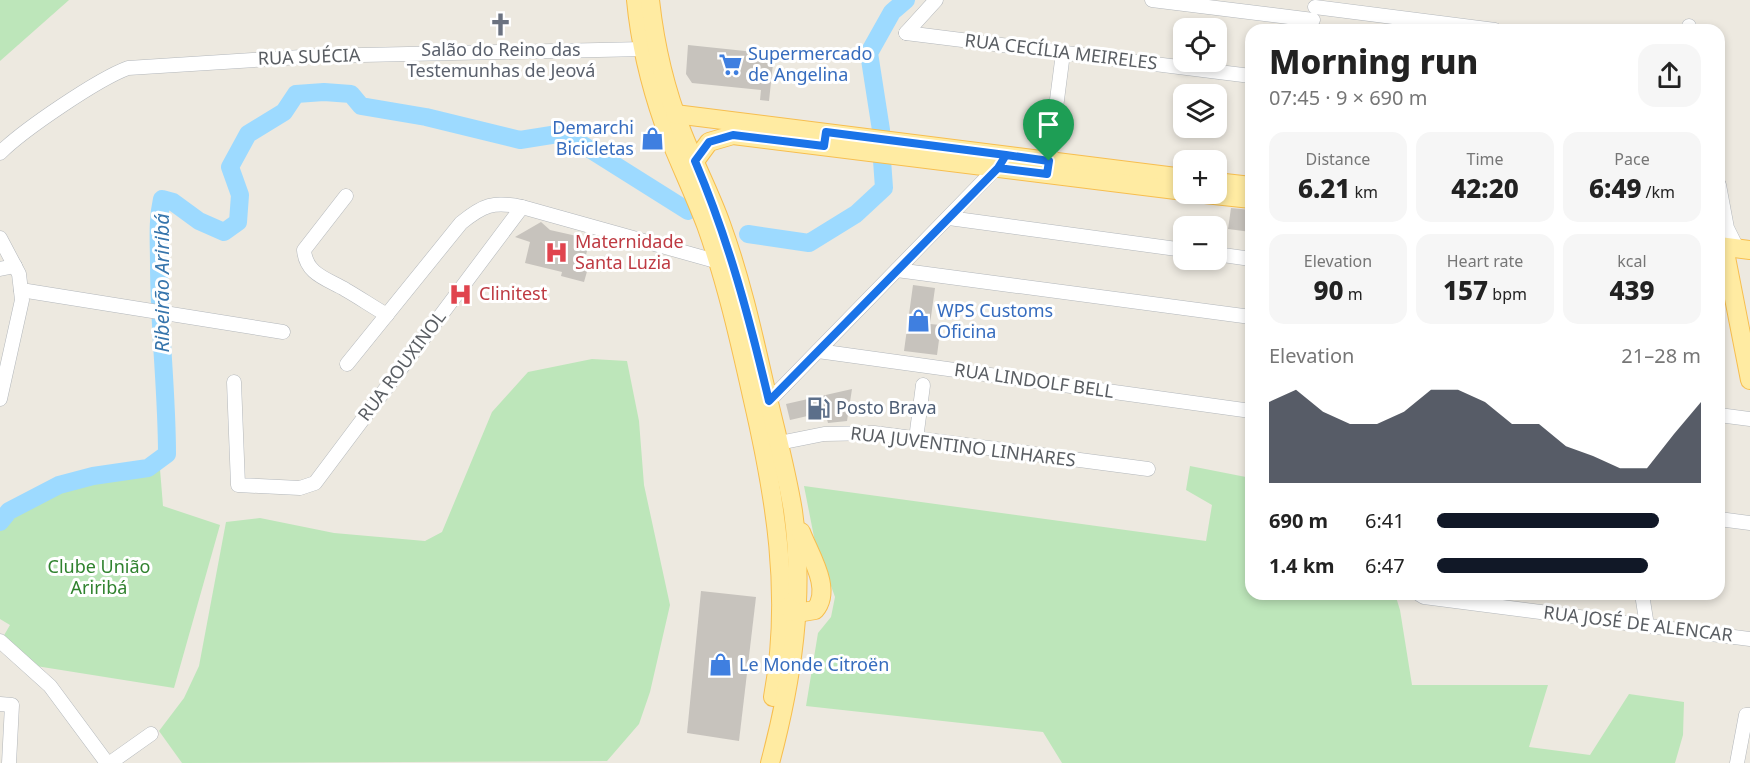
<!DOCTYPE html>
<meta charset="utf-8">
<style>
body{margin:0;font-family:"Noto Sans",sans-serif;background:#f6f6f6;color:#222;height:100vh;display:flex;flex-direction:column;font-size:22px;white-space:nowrap}
*{box-sizing:border-box;margin:0}
p{font-size:20px;color:#767676}
.icon{flex:none;width:33px;height:33px;fill:none;stroke:currentColor;stroke-width:2;stroke-linecap:round;stroke-linejoin:round}
.map{position:relative;flex:1;overflow:hidden}
.details{position:absolute;left:1245px;top:24px;width:480px;height:576px;display:flex;flex-direction:column;background:#fff;border-radius:18px;box-shadow:0 3px 9px #0003}
.details>*{flex:none}
.tools{position:absolute;left:1173px;top:18px;display:grid;gap:12px}
.tools a{display:grid;place-items:center;width:54px;height:54px;border-radius:12px;background:#fff;box-shadow:0 3px 9px #0003;font-size:30px}
.pin{position:absolute;display:grid;place-items:center;width:51px;height:51px;color:#fff;margin:-62px -26px;border-radius:50% 50% 50% 0;rotate:-45deg;box-shadow:0 0 6px #0007}
.pin .icon{rotate:45deg}
.round{display:grid;place-items:center;flex:none;width:63px;height:63px;border-radius:18px;background:#f6f6f6}
.summary{display:flex;align-items:center;justify-content:space-between;height:102px;padding:0 24px}
h1{font-size:33px;font-weight:800;line-height:45px}
.metrics{display:grid;grid-template-columns:repeat(3,1fr);gap:9px;height:102px;padding:6px 24px}
.metrics div{display:grid;align-content:center;border-radius:15px;background:#f6f6f6;text-align:center}
.metrics b{font-size:26px;font-weight:800}
.metrics small{font-size:16px;font-weight:400}
.metrics p{font-size:16px}
.chart{height:168px;padding:12px 24px}
.chart p{display:flex;justify-content:space-between}
.chart svg{width:100%;height:108px;margin-top:6px;fill:#111827;opacity:.7}
ul{padding:0 24px;list-style:none;font-size:20px}
li{display:grid;grid-template-columns:96px 72px 1fr;align-items:center;height:45px}
li i{height:15px;border-radius:8px;background:#111827}
.map>svg:first-child{display:block}
</style>
<div class="map">
<svg width="1750" height="763" viewBox="0 0 1750 763">
<rect width="100%" height="100%" fill="#ede9e0"/>
<!-- green -->
<g fill="#bde6ba">
<path d="M0,0H69L0,61Z"/>
<path d="M592,359L627,361L639,421L644,485L670,605L650,692L639,724L607,761L182,763L159,731L184,698L199,666L226,522L260,518L334,533L425,541L442,532L492,412L528,372Z"/>
<path d="M1190,466L1251,478V594H1395L1400,610L1412,685H1548L1529,747L1590,755L1629,694L1684,702L1683,735L1675,763H1062L1043,732L806,706L818,633L831,617L835,597L815,542L804,486L1206,541L1212,505L1186,490Z"/>
<path d="M160,469L163,506L220,525L174,688L36,666L3,637L10,625L0,619V529C41,484 103,478 160,469Z"/>
</g>
<g fill="none" stroke-linecap="round" stroke-linejoin="round">
<!-- river -->
<g stroke="#9ddaff" stroke-width="18">
<path d="M881,130L869,53L892,12L906,0"/>
<path d="M748,234L809,243L856,214L884,188L882,160"/>
<path d="M0,522L9,511L59,485L93,476L148,468L167,454C167,391 159,328 159,264C159,242 157,221 162,199L173,202L199,221L224,232L238,222L240,195L230,167L248,134L284,112L296,94L324,92L351,94L361,106L426,117L520,140L564,133L688,211"/>
</g>
</g>
<!-- building -->
<g fill="#c7c3bd">
<path d="M688,45L774,54L769,101L760,100L761,90L692,83L686,74Z"/>
<path d="M1231,208L1251,210V232L1228,229Z"/>
<path d="M541,222L550,230L590,239L583,267L588,268L584,282L561,276L562,272L525,263L530,242L515,237Z"/>
<path d="M913,285L935,288L930,324L941,325L937,355L904,351Z"/>
<path d="M852,389L847,421L828,423L825,412L790,420L786,404Z"/>
<path d="M701,591L756,597L739,741L687,733Z"/>
</g>
<g fill="none" stroke-linecap="round" stroke-linejoin="round">
<defs>
<g id="minor">
<path d="M1152,0L1313,20"/>
<path d="M1315,7L1495,30"/>
<path d="M1689,26V30"/>
<path d="M906,33L1251,76"/>
<path d="M906,33L936,0"/>
<path d="M0,153C23,130 98,79 128,68L317,56L644,49"/>
<path d="M1048,170L1063,53"/>
<path d="M1719,185L1727,228L1737,248"/>
<path d="M346,196L304,250C306,275 328,279 346,290C360,298 373,307 387,315"/>
<path d="M949,218L1184,250"/>
<path d="M0,238L19,274L22,300L0,399"/>
<path d="M1216,254L1251,259"/>
<path d="M0,269L15,266"/>
<path d="M897,270L1251,317"/>
<path d="M21,290L283,332"/>
<path d="M818,351L1251,411"/>
<path d="M347,364L461,223C483,205 493,201 522,207"/>
<path d="M234,382L238,485L300,488L315,483L522,207L719,262"/>
<path d="M769,401L1002,162"/>
<path d="M1719,415L1750,419"/>
<path d="M916,439L923,385"/>
<path d="M779,443L824,434L874,433L1148,469"/>
<path d="M1719,519L1750,523"/>
<path d="M1419,594L1424,597L1750,639"/>
<path d="M1642,594L1647,626"/>
<path d="M0,641L50,686L107,763"/>
<path d="M0,704L12,705L9,763"/>
<path d="M110,763L151,734"/>
<path d="M1737,763L1746,715H1750"/>
</g>
<g id="major">
<path d="M636,0C640,42 650,84 664,124C677,158 693,191 706,225C726,281 739,338 752,396C775,495 792,595 773,697"/>
<path d="M650,0C655,46 665,89 682,132C694,163 710,193 721,224C740,276 752,329 764,382C774,425 786,468 793,511C805,596 792,681 770,763"/>
<path d="M675,114L1184,178"/>
<path d="M695,161L709,142L733,135L1184,191"/>
<path d="M1216,182L1251,186"/>
<path d="M1205,194L1251,199"/>
<path d="M1719,246L1750,250"/>
<path d="M1724,247L1750,380"/>
<path d="M788,607L797,613L815,610C833,589 809,554 801,532"/>
</g>
</defs>
<!-- minor casing -->
<use href="#minor" stroke="#b3b7bb" stroke-width="15"/>
<!-- major casing -->
<use href="#major" stroke="#f7be4f" stroke-width="20"/>
<!-- minor -->
<use href="#minor" stroke="#fff" stroke-width="14"/>
<!-- major -->
<use href="#major" stroke="#ffeba2" stroke-width="18"/>
</g>
<g fill="none" stroke-linecap="round" stroke-linejoin="round">
<defs>
<path id="route" d="M1049,161L1006,155L998,168L769,401C749,317 729,241 695,161L709,142L733,135L824,146L826,132L1006,155L998,168L1047,174L1049,161"/>
</defs>
<!-- route casing -->
<use href="#route" stroke="#fff" stroke-width="12"/>
<!-- route -->
<use href="#route" stroke="#1a73e8" stroke-width="8"/>
</g>
<!-- icons -->
<defs>
<symbol id="church-bare" viewBox="-9 -9 18 18"><path d="M-1.2-6h2.4v3.5h3.3v2.4h-3.3V6h-2.4V-.1h-3.3v-2.4h3.3Z" fill="#6b7280" stroke="#fff" stroke-width="2.5" paint-order="stroke"/></symbol>
<symbol id="supermarket-bare" viewBox="-9 -9 18 18"><path d="M-6-5.5h2.5l.6 2H6L4.5 2H-2.5L-4.4-4H-6ZM-1.5 3.2a1.3 1.3 0 1 0 .1 0ZM3 3.2a1.3 1.3 0 1 0 .1 0Z" fill="#3f7fe0" stroke="#fff" stroke-width="2.5" paint-order="stroke"/></symbol>
<symbol id="shop-bare" viewBox="-9 -9 18 18"><path d="M-5-2.5h2.3a2.7 3.5 0 0 1 5.4 0H5L5.5 6h-11ZM-1.5-2.5h3a1.5 2.3 0 0 0-3 0Z" fill="#3f7fe0" stroke="#fff" stroke-width="2.5" paint-order="stroke"/></symbol>
<symbol id="hospital-bare" viewBox="-9 -9 18 18"><path d="M-5-5h3v3.5h4V-5h3V5h-3V1.5h-4V5h-3Z" fill="#e0444e" stroke="#fff" stroke-width="2.5" paint-order="stroke"/></symbol>
<symbol id="fuel-bare" viewBox="-9 -9 18 18"><path d="M-5.5-6h7V0h2V4h1.3V-2.5L3-4.5l.8-.8L6-3V5H2.5V1h-1V6h-7ZM-4.2-4.7v3.2H.2V-4.7Z" fill="#5c6f8a" stroke="#fff" stroke-width="2.5" paint-order="stroke"/></symbol>
</defs>
<g fill-rule="evenodd">
<use href="#church-bare" x="484" y="8" width="33" height="33"/>
<use href="#supermarket-bare" x="714" y="48" width="33" height="33"/>
<use href="#shop-bare" x="636" y="122" width="33" height="33"/>
<use href="#hospital-bare" x="540" y="236" width="33" height="33"/>
<use href="#hospital-bare" x="444" y="278" width="33" height="33"/>
<use href="#shop-bare" x="902" y="304" width="33" height="33"/>
<use href="#fuel-bare" x="802" y="392" width="33" height="33"/>
<use href="#shop-bare" x="704" y="648" width="33" height="33"/>
</g>
<g text-anchor="middle" stroke-width="6" stroke-linejoin="round" paint-order="stroke">
<!-- worship labels -->
<g font-size="18" fill="#5b616d" stroke="#fff">
<text x="501" y="56">Salão do Reino das<tspan x="501" dy="21">Testemunhas de Jeová</tspan></text>
</g>
<!-- street labels -->
<g font-size="18" fill="#595d62" stroke="#fff">
<text transform="translate(1061 52) rotate(7)" y="6">RUA CECÍLIA MEIRELES</text>
<text transform="translate(309 57) rotate(-2)" y="6">RUA SUÉCIA</text>
<text transform="translate(402 366) rotate(-53)" y="6">RUA ROUXINOL</text>
<text transform="translate(1034 381) rotate(8)" y="6">RUA LINDOLF BELL</text>
<text transform="translate(963 447) rotate(7)" y="6">RUA JUVENTINO LINHARES</text>
<text transform="translate(1638 624) rotate(7)" y="6">RUA JOSÉ DE ALENCAR</text>
</g>
<!-- shop labels -->
<g font-size="18" fill="#366cbe" stroke="#fff" text-anchor="start">
<text x="748" y="60">Supermercado<tspan x="748" dy="21">de Angelina</tspan></text>
<text x="634" y="134" text-anchor="end">Demarchi<tspan x="634" dy="21">Bicicletas</tspan></text>
<text x="937" y="317">WPS Customs<tspan x="937" dy="21">Oficina</tspan></text>
<text x="739" y="671">Le Monde Citroën</text>
</g>
<!-- health labels -->
<g font-size="18" fill="#be3a42" stroke="#fff" text-anchor="start">
<text x="575" y="248">Maternidade<tspan x="575" dy="21">Santa Luzia</tspan></text>
<text x="479" y="300">Clinitest</text>
</g>
<!-- service labels -->
<g font-size="18" fill="#4e5e75" stroke="#fff" text-anchor="start">
<text x="836" y="414">Posto Brava</text>
</g>
<!-- park labels -->
<g font-size="18" fill="#30822f" stroke="#fff">
<text x="99" y="573">Clube União<tspan x="99" dy="21">Ariribá</tspan></text>
</g>
<!-- water labels -->
<g font-size="20" font-style="italic" fill="#3675ac" stroke="#fff">
<text transform="translate(162 283) rotate(-90)" y="7">Ribeirão Ariribá</text>
</g>
</g>
</svg>
<div class="tools">
<a><svg class="icon" aria-label="locate" viewBox="0 0 24 24"><circle cx="12" cy="12" r="6"/><path d="M12 2v4M12 18v4M2 12h4M18 12h4"/></svg></a>
<a><svg class="icon" aria-label="layers" viewBox="0 0 24 24"><path d="M12 4l9 5-9 5-9-5zM3 14l9 5 9-5"/></svg></a>
<a>+</a>
<a>−</a>
</div>
<div class="pin" style="left:1049px;top:161px;background:#1e9e55"><svg class="icon" aria-label="arrive" viewBox="0 0 24 24"><path d="M6 21V4h12l-3 4 3 4H6"/></svg></div>
<section class="details">
<div class="summary"><div><h1>Morning run</h1><p>07:45 · 9 × 690 m</p></div><a class="round"><svg class="icon" aria-label="share" viewBox="0 0 24 24"><path d="M12 15V3M7 8l5-5 5 5M5 13v7h14v-7"/></svg></a></div>
<div class="metrics">
<div><p>Distance</p><b>6.21<small> km</small></b></div>
<div><p>Time</p><b>42:20</b></div>
<div><p>Pace</p><b>6:49<small> /km</small></b></div>
</div>
<div class="metrics">
<div><p>Elevation</p><b>90<small> m</small></b></div>
<div><p>Heart rate</p><b>157<small> bpm</small></b></div>
<div><p>kcal</p><b>439</b></div>
</div>
<div class="chart"><p><span>Elevation</span>21–28 m</p>
<svg viewBox="0 0 160 44" preserveAspectRatio="none"><path d="M0 44V11L10 6L20 15L30 20L40 20L50 15L60 6L70 6L80 11L90 20L100 20L110 29L120 33L130 38L140 38L150 24L160 11V44z"/></svg>
</div>
<ul>
<li><b>690 m</b>6:41<i style="width:84%"></i></li>
<li><b>1.4 km</b>6:47<i style="width:80%"></i></li>
</ul>
</section>
</div>
